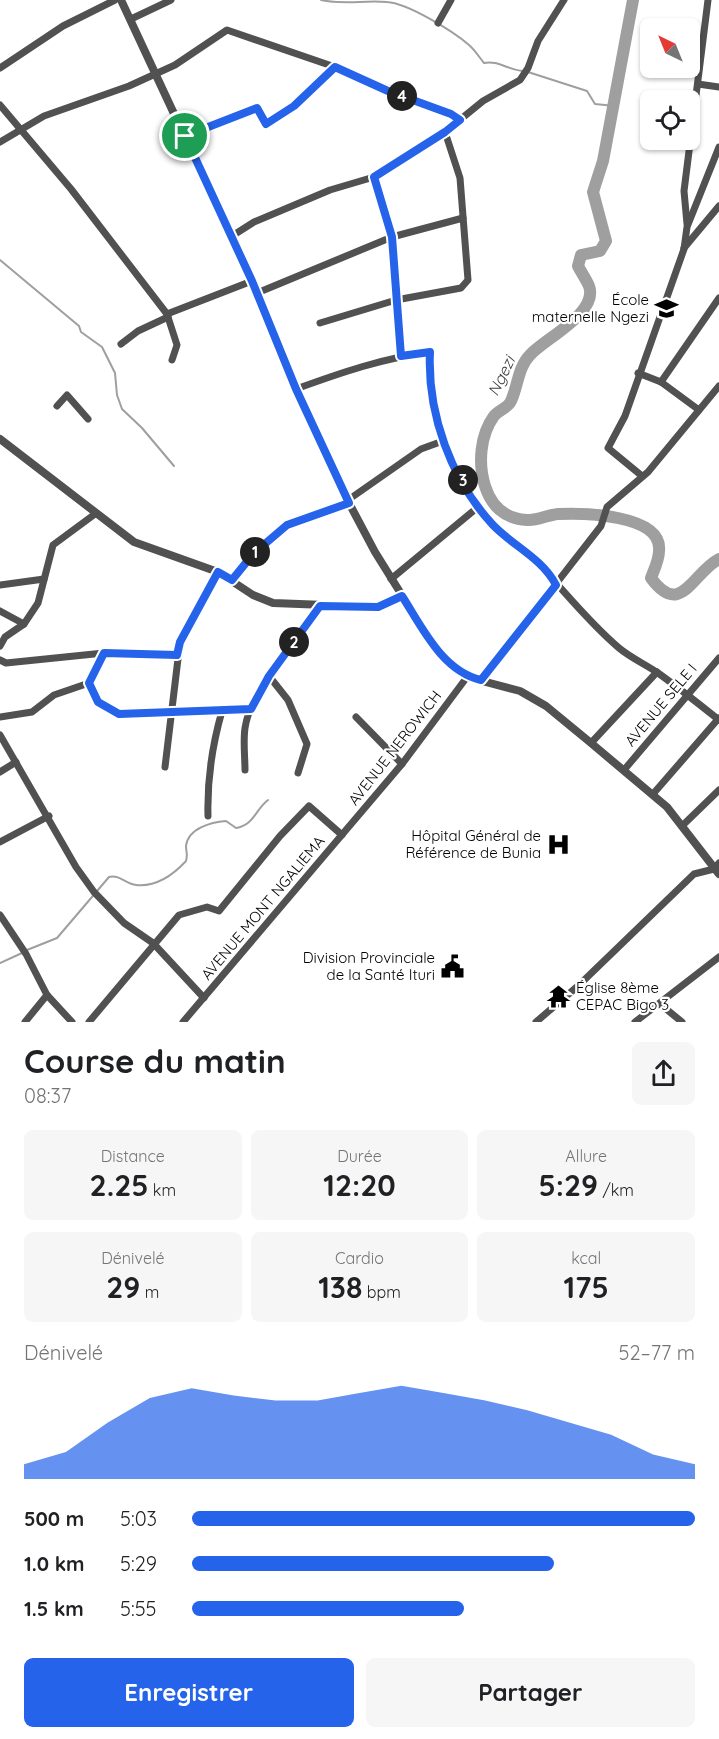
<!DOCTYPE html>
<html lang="fr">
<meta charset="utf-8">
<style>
body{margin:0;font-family:Quicksand,sans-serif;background:#f6f6f6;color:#202124;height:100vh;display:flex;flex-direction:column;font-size:22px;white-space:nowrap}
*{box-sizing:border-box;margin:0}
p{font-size:20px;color:#757577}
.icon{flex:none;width:33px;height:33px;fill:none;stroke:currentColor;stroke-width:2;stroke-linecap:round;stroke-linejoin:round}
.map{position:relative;height:1022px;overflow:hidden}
.details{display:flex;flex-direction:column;background:#fff;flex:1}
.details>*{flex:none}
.needle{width:39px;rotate:317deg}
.controls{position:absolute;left:640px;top:18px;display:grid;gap:12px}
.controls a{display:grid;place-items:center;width:60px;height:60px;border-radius:9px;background:#fff;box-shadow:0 2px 4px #0004;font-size:30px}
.pin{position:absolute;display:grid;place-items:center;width:51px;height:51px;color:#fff;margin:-26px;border:3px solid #fff;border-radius:50%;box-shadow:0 2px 6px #0007}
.km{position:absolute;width:30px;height:30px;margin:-15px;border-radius:50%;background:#222;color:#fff;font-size:16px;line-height:30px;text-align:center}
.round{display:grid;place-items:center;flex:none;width:63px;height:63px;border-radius:9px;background:#f6f6f6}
.summary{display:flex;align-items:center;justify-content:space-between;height:102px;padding:0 24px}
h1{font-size:33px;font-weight:800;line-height:45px}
.metrics{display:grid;grid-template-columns:repeat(3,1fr);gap:9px;height:102px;padding:6px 24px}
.metrics div{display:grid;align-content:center;border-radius:9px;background:#f6f6f6;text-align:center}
.metrics b{font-size:30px;font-weight:800}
.metrics small{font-size:16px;font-weight:400}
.metrics p{font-size:16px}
.chart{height:168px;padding:12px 24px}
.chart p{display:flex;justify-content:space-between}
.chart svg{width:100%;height:108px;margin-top:6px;fill:#2563eb;opacity:.7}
.cta{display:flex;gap:12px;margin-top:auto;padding:12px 24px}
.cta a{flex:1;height:69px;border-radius:9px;background:#2563eb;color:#fff;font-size:24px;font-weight:800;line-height:69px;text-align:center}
.cta a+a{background:#f6f6f6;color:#202124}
ul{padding:0 24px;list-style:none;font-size:20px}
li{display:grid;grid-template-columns:96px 72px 1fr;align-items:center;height:45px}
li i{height:15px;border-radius:8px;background:#2563eb}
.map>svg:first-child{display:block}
</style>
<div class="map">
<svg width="719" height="1022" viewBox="0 0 719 1022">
<rect width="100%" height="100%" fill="#fff"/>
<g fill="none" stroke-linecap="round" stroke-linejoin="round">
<!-- stream -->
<g stroke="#9f9f9f" stroke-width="2">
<path d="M321,0C344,5 364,0 387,2C407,3 453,31 469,45C475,50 479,57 484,63C498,60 508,70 523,71"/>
<path d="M528,72L587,91L595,104L615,106"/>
<path d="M0,260L79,326L81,332L102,347L115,373L117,395L122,409L142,428L174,466"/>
<path d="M27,950L57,938L109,877C119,874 126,884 136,885C156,887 174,874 186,861C188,854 186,852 186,846C188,828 212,822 226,821L236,828C254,825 255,810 268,800"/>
<path d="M0,963L22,953"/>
</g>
<!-- river -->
<path stroke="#9f9f9f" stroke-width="12" d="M633,0L603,161L593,192L606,241L600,251L581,255L578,266C581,272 586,279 589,286C599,313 544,339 530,355C518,367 518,386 511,401C508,408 499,410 494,416C480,435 478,464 485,486C491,505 504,519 527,520C537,521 547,515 558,514C582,513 663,514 659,551C659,560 654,570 651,578C681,619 693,572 719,559"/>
<!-- minor -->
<g stroke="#515151" stroke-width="7">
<path d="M131,19L171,0"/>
<path d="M438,23L451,0"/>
<path d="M0,68L63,26L115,0"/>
<path d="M698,84L719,87"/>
<path d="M0,105L71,189L167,314L177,345L172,360"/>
<path d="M185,136L257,108L266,124L294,106L335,67"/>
<path d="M0,142L44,116L129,86L175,65L227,30L335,67L451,114L460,120"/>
<path d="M374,177L392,237L401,356"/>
<path d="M687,224L684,191L708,0"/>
<path d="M232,236L254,222L330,190L374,177L390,169L445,132L483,101L520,80L528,68L538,41L564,0"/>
<path d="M684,248L719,206"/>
<path d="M257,293L392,237L463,218"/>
<path d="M167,314L252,281"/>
<path d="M320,323L396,300L461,288L468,280L460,178L445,132"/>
<path d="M121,344L138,331L168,317"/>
<path d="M638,373L661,382L699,410"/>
<path d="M661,382L719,298"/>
<path d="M296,389C340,373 383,358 430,352C427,414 451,478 492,524C504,538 522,546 534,559C563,589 587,621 619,648C631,658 645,664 658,673C679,688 699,704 719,720"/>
<path d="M57,406L67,395L88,419"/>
<path d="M642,476L608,448L625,416L684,249L687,227L719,147"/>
<path d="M348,500L421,449L443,441"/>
<path d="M391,579L478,507"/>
<path d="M232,580L253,554L287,525L349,503"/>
<path d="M0,585L44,579"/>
<path d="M0,611L24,624"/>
<path d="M0,646L5,637L24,624L38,603L53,545L95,514"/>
<path d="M0,660L6,663L104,653"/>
<path d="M269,676L288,700L307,744L298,773"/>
<path d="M481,680L601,526L607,507L648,472L719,386"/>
<path d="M89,683L98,702L119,713L251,709"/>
<path d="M0,717L32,712L54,695L89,683L104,653L178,655"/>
<path d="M356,717L402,764"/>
<path d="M0,735L76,867L94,892L124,923L153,943L204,998"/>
<path d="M591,743L657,672"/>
<path d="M165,767L180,642L218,572"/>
<path d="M245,770C245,757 243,742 245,728C251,688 296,639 319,606"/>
<path d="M624,770L719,658"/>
<path d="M0,772L16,762"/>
<path d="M653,794L719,718"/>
<path d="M208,816C207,780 212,746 222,711"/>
<path d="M683,825L719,790"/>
<path d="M0,842L49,816"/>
<path d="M0,915L26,954L47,995L72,1022"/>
<path d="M660,1004L682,1022"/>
<path d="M25,1022L47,995"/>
<path d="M89,1022L179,915L207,907L219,911L280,836L309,806L342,835"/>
<path d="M183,1022L402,764L467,677"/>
<path d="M536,1022L578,986L694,874L714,869L719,863"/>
<path d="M635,1022L719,957"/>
</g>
<!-- tertiary -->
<g stroke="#515151" stroke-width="8">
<path d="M121,0L252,281L296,389L349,503L375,552L428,637L449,663L467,677L520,691L546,706L591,743L667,807L719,874"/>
<path d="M0,439L134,542L218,572L253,595L273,603L378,607L402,596"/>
</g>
</g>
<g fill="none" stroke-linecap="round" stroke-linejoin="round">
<defs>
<path id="route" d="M335,67L388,91L451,114L460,120L445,132L374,177L392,237L401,356L430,352C427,413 451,480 493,525C513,546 542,558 556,585L481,680C442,671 422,627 402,596L378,607L320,606L269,676L251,709L119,714L98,702L89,683L104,653L177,655L180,642L218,572L232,580L253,554L287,525L349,503L296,389L252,281L185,136L257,108L266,124L294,106Z"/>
</defs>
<!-- route casing -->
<use href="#route" stroke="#fff" stroke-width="12"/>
<!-- route -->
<use href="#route" stroke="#2563eb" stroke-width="8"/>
</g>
<!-- icons -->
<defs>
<symbol id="school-bare" viewBox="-9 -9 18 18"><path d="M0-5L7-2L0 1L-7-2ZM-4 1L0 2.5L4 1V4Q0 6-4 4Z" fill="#000" stroke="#fff" stroke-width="2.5" paint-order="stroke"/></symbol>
<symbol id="hospital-bare" viewBox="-9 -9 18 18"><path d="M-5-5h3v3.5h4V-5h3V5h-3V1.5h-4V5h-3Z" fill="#000" stroke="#fff" stroke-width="2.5" paint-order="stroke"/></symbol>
<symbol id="civic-bare" viewBox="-9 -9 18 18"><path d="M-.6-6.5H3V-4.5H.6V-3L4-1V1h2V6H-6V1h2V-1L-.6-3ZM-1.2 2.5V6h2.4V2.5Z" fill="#000" stroke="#fff" stroke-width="2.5" paint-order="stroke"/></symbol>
<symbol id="temple-bare" viewBox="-9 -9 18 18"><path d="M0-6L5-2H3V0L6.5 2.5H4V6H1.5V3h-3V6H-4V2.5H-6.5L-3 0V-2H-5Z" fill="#000" stroke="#fff" stroke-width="2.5" paint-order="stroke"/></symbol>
</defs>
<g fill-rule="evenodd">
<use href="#school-bare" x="650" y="292" width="33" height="33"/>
<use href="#hospital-bare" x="542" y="828" width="33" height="33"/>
<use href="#civic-bare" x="436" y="950" width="33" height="33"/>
<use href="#temple-bare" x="542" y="980" width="33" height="33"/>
</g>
<g text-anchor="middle" stroke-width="4.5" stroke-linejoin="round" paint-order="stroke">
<!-- poi labels -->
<g font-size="15" fill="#000" stroke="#fff" text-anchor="end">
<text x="649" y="305">École<tspan x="649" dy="17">maternelle Ngezi</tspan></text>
<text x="541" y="841">Hôpital Général de<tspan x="541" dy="17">Référence de Bunia</tspan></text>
<text x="435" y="963">Division Provinciale<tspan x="435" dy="17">de la Santé Ituri</tspan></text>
<text x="576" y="993" text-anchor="start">Église 8ème<tspan x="576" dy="17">CEPAC Bigo 3</tspan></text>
</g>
<!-- street labels -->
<g font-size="15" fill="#000" stroke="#fff">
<text transform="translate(661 705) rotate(-50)" y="5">AVENUE SELE I</text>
<text transform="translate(395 748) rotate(-52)" y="5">AVENUE NEROWICH</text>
<text transform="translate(263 908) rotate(-50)" y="5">AVENUE MONT NGALIEMA</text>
</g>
<!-- water labels -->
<g font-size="16" font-style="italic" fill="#404040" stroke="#fff">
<text transform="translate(501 376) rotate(-64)" y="6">Ngezi</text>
</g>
</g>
</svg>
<div class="controls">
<a><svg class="needle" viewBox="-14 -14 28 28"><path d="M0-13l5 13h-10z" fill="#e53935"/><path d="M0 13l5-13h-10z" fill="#757577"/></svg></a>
<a><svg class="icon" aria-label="locate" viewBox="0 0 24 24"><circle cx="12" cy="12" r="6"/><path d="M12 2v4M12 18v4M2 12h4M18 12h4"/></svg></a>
</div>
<div class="pin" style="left:185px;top:136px;background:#1e9e55"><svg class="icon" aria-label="arrive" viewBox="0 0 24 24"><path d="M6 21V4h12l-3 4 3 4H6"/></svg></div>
<b class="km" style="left:255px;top:552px">1</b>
<b class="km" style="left:294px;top:642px">2</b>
<b class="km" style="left:463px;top:480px">3</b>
<b class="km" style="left:402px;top:96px">4</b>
</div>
<section class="details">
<div class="summary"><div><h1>Course du matin</h1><p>08:37</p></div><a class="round"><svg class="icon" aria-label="share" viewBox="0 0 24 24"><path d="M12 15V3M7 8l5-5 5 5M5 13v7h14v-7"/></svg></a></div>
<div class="metrics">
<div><p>Distance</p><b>2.25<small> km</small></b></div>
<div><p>Durée</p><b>12:20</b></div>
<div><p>Allure</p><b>5:29<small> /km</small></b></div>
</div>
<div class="metrics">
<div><p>Dénivelé</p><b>29<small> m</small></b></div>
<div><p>Cardio</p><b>138<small> bpm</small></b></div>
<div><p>kcal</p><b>175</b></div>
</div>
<div class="chart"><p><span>Dénivelé</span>52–77 m</p>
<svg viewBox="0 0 160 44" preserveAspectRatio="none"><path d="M0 44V38L10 33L20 21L30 11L40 7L50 10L60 12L70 12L80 9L90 6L100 9L110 12L120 16L130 21L140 26L150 34L160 38V44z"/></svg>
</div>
<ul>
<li><b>500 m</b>5:03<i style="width:100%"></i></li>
<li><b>1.0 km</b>5:29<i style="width:72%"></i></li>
<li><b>1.5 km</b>5:55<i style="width:54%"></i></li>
</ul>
<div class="cta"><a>Enregistrer</a><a>Partager</a></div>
</section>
